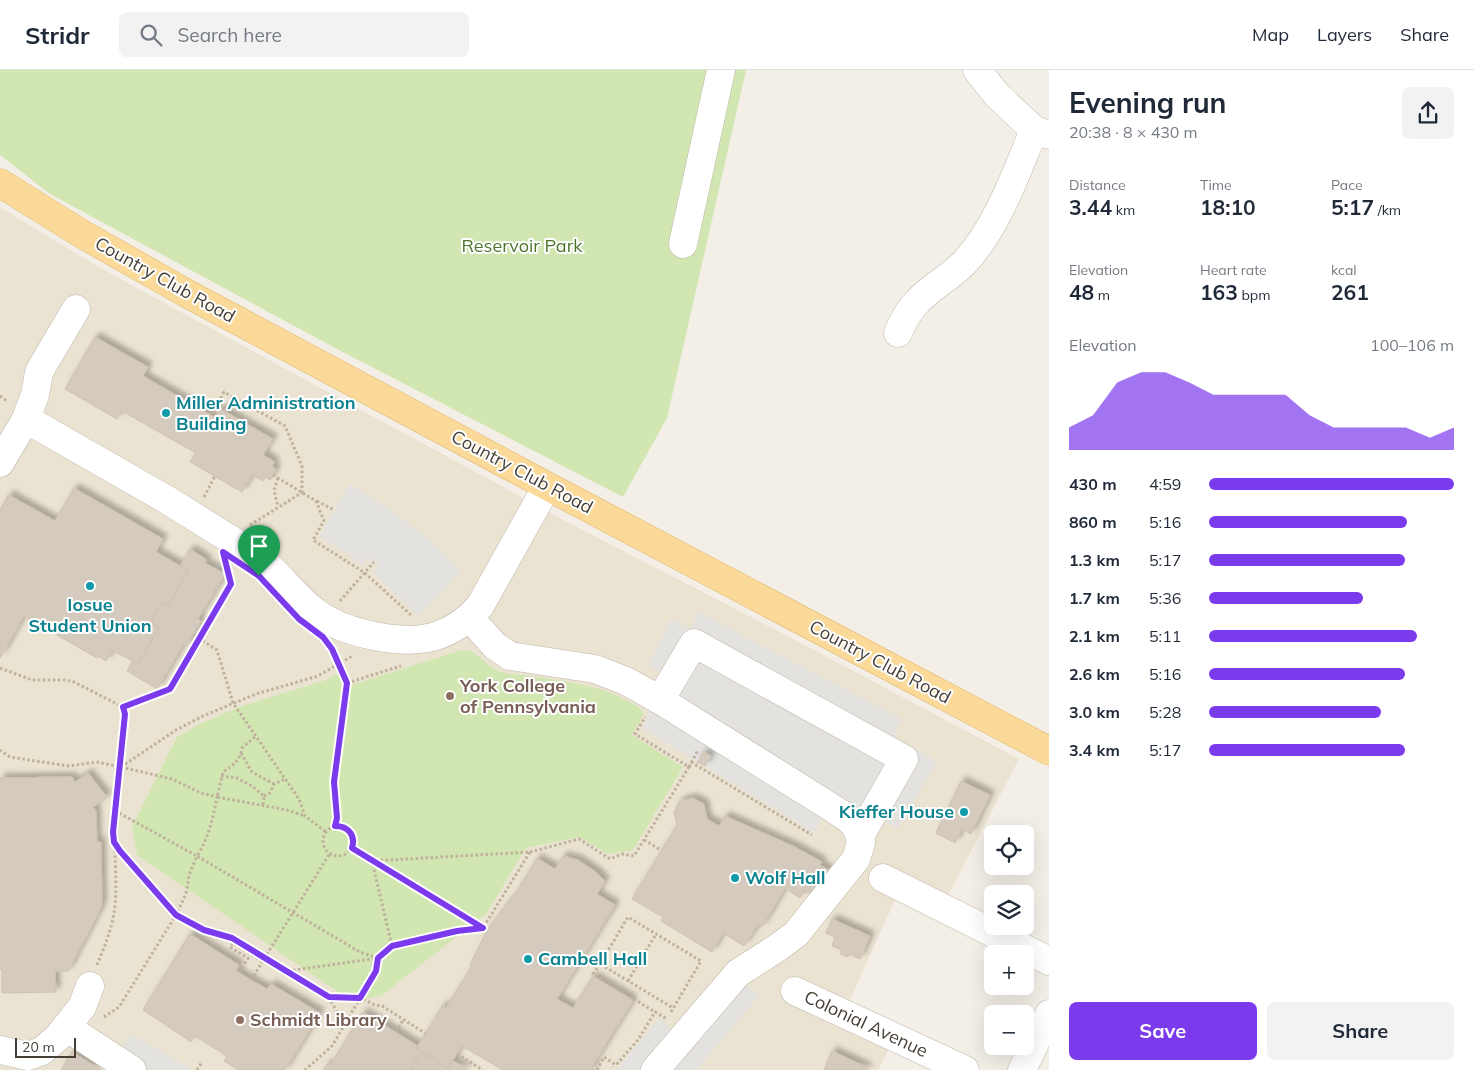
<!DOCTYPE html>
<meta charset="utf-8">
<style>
body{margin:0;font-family:Mulish,sans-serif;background:#f2f2f3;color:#1f2937;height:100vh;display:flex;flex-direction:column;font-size:19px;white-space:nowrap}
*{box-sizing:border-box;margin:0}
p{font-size:16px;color:#747a83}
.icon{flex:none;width:28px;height:28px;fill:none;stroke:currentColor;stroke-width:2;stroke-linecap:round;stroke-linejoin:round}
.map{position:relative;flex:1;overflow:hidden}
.drawer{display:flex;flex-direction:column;background:#fff;width:425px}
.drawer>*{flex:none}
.buttons{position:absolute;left:984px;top:755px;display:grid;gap:10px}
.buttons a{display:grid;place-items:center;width:50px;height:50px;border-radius:8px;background:#fff;box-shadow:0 5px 20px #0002;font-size:25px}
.scale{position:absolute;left:15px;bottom:12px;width:61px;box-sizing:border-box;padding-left:5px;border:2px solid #463f36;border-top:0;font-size:14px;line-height:18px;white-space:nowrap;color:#463f36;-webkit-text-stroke:4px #fff;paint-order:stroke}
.pin{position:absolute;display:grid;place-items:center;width:42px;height:42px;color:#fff;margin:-51px -21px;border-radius:50% 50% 50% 0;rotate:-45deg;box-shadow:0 0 5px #0007}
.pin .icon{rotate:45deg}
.round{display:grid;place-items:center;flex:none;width:52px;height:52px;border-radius:8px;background:#f2f2f3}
.headline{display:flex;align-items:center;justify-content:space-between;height:85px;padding:0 20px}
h1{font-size:28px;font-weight:700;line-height:38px}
.metrics{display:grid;grid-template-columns:repeat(3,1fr);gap:8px;height:85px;padding:5px 20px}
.metrics div{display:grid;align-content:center}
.metrics b{font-size:21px;font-weight:700}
.metrics small{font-size:14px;font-weight:400}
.metrics p{font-size:14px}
.chart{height:140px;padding:10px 20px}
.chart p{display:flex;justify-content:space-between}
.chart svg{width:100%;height:90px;margin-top:5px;fill:#7c3aed;opacity:.7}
.button{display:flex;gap:10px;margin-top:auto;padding:10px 20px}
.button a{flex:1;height:58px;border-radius:8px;background:#7c3aed;color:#fff;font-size:20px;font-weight:700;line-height:58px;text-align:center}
.button a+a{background:#f2f2f3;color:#1f2937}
ul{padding:0 20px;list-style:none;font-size:16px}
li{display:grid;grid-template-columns:80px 60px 1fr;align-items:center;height:38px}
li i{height:12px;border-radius:6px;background:#7c3aed}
header{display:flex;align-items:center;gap:30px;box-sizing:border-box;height:70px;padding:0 25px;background:#fff;border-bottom:1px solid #e0e1e3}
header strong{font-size:24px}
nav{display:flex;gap:28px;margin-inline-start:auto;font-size:18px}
.search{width:350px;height:45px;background:#f2f2f3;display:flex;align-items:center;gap:12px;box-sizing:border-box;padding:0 18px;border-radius:8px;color:#747a83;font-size:19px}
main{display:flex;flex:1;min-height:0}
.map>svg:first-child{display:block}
</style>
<header>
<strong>Stridr</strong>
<div class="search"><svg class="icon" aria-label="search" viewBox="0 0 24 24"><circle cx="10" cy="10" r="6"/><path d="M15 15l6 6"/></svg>Search here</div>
<nav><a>Map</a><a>Layers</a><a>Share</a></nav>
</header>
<main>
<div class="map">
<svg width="1049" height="1000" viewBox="0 0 1049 1000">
<defs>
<filter id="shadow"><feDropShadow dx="4.5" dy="-4.5" stdDeviation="2.5" flood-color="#0004"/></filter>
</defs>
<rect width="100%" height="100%" fill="#f3efe7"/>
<!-- education -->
<path fill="#ebe3d2" d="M0,137L75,183L133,216L571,454L780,562L1019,689L937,847L896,828L844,943L895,967L878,1000H0Z"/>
<!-- green -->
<g fill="#d1e6b1">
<path d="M0,0H746L667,348L623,427L337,279L50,124L0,85Z"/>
<path d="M462,580C476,579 485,595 498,601C505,604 513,604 521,605C559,611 599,613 633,634C638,637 642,639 644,644L632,665L683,697L633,780L608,784L579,767L526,778L486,844L382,925L353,932L137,785L132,757L177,667L202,653L242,636L326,610L337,604L340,609L342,618Z"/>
</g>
<!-- parking -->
<g fill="#e4e2df">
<path d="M350,414L379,432L420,462L461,501L418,545L373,503L379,496L374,492L367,487L363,495L346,482L319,466Z"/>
<path d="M698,542L902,649L895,662L896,668L937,691L898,759L873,744L823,748L814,763L642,658L650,642L662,605L660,601L648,595L671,549L689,558L691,557Z"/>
<path d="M735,906L759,926L696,1000H616L660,948L682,967Z"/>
<path d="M131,964L193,1000H132L115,990Z"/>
</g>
<!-- building -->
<g fill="#d4cabd" stroke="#cfc1b1" filter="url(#shadow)">
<path d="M95,267L148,297L143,306L214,347L219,338L273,369L263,385L275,392L272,396L276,399L270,410L265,407L263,411L252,405L242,422L190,392L196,383L122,341L117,349L65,319Z"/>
<path d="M74,418L163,469L156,482L189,501L168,536L162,532L150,552L159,557L138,594L112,580L106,591L98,586L97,588L24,546L0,588V440L9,425L55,451Z"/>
<path d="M190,479L207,490L205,493L225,504L198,549L201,551L186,576L183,575L157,619L127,601L133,591L138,594L159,557L150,552L162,532L168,536L189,501L180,496Z"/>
<path d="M704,682L711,686L705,696L697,692Z"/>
<path d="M88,703L107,727L93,737L96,741L97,772H101L102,834L100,840L68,901H55L56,922L2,923V899H0V708L72,707L75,712Z"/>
<path d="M961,711L990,725L971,764L962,759L955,773L936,763Z"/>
<path d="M693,728L704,734L707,749L719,756L725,746L795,777L822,792L820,795L830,801L811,824L804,820L800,828L785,818L762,857L758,854L744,876L723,863L712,882L661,851L663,847L632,829L677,755L674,742L680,731Z"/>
<path d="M563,786L578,790L596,802L605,811L597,824L615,835L557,929L573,938L593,906L633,930L592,997L595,1000H503L462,976L448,998L416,979L443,935L446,938L472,896L470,895L487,861L510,830L511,831L537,788L555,799Z"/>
<path d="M832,849L870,866L860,889L849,884L848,887L840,884L842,880L832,876L835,867L826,863Z"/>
<path d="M190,864L239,895L236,901L251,910L267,919L271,914L320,943L285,1000H239L224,991L227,986L195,966L191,972L143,940Z"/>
<path d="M363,942L418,976L416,979L421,982L410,1000H323L327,994L330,996Z"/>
<path d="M832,981L868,998L867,1000H824Z"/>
<path d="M72,982L101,1000H61Z"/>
<path d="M421,982L448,998L452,990L468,1000H410Z"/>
</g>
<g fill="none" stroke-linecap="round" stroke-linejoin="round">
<defs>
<g id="minor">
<path d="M977,0L997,25L1034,60L1049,65"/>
<path d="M683,174L721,0"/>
<path d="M898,263C903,251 909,240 918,231C932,216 951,207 965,192C998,156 1016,103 1034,60"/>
<path d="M26,349L169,431L254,484C278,501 294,527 318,544C346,564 404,576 436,566C454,560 468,550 480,536L547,416"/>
<path d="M0,393L26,349L35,325L39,302L76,239"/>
<path d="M470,548L495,576L510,586L595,599L626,611L660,630L829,736L849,749L857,758L861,773L856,789L796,864L777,878L738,903L655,1000"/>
<path d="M660,630L694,573L904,689L860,766"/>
<path d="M883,808L1049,891"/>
<path d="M795,921L965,1000"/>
<path d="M66,957L132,1000"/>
<path d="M0,980L28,986L42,981L58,967L82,937L90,916"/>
<path d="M1022,1000L1049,944"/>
</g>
<path id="major" d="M0,113L82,164L186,223L547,416L1049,681"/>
</defs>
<!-- minor casing -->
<use href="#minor" stroke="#beb6aa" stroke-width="29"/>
<!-- major casing -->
<use href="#major" stroke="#dfb569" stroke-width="29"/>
<!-- path -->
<g stroke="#bfb19c" stroke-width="3" stroke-dasharray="2.5 2.5" stroke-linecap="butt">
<path d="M0,326L7,331"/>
<path d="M216,345L213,343L224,322L285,356L302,396V422"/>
<path d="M273,405L316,431L324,451L313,470L365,503L412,546"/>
<path d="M278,408L274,420L278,437"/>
<path d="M204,427L215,406"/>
<path d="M317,431L334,440"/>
<path d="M250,455L303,422"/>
<path d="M226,496L231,514L200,569L217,580L233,633L299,729L305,746L326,762"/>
<path d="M340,531L374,492"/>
<path d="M332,579L347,613L334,712L337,748L335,756"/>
<path d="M0,598L32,610H65L74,612L123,637L125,644L115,738L119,743L197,786C209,767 213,748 217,727L201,723L172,709L121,697L96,692L69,696L36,691L10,687L0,680"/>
<path d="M347,613L401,596"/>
<path d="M123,637L170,619L200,569L193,565"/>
<path d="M255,667L242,678C240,691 233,695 223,702L217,727L287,740L305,746"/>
<path d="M241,683L252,702L274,714"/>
<path d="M691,692L812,765"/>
<path d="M121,697L176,660L203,646L256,624L318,606L354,585"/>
<path d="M689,697L698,680"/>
<path d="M221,706L237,708L252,716L264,726L263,735"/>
<path d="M264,726L270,723L274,714L285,709"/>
<circle cx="338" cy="771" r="15"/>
<path d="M644,770L661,780"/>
<path d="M114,772L120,781L176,845L204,860L232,868L329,927L361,928L375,935L382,936L425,963"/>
<path d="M352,778L372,791L483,858L530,782L372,791L392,876"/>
<path d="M530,782L579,769L610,789L622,784L634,786L689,697L635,664L645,647"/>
<path d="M600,894L593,904L655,942"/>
<path d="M97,895C104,878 111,861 114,843C119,810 112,773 115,739"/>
<path d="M288,901L378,888L376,901L332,976L305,1000"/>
<path d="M239,902L248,888L230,877L233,873L263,892"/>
<path d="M251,910L330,783"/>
<path d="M628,911L656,864"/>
<path d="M329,927L344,956"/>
<path d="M671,942L701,891L628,847L600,894L673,938"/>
<path d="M104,947L119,937L176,845L186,824L189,805L197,786L360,882L378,888C383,884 388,878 394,876C408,871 477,854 487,861"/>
<path d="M396,962L403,950"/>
<path d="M457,984L483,1000"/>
<path d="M197,1000L202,992"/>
<path d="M597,1000L604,987L616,995L638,970L655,942L667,949"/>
</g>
<!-- minor -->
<use href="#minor" stroke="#fff" stroke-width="28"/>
<!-- major -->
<use href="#major" stroke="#fad999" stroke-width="28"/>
</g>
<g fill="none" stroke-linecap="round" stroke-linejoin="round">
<defs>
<path id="route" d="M223,482L259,506L299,549L323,567L332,579L347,613L334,712L337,748L335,756C348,756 356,765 352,778L483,858L457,861L392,876L378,888L376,901L360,928L329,927L232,868L204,860L176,845L120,781L114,772L113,762L125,644L123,637L170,619L231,514Z"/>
</defs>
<!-- route casing -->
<use href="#route" stroke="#fff" stroke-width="10"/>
<!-- route -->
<use href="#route" stroke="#7c3aed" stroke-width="6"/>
</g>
<!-- markers -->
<g fill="#0f9aa8" stroke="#fff" stroke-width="2">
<circle cx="166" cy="343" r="5"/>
<circle cx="90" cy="516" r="5"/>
<circle cx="964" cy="742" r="5"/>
<circle cx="735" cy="808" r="5"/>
<circle cx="528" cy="889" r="5"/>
</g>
<g fill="#8d6e63" stroke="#fff" stroke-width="2">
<circle cx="450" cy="626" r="5"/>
<circle cx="240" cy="950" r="5"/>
</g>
<g text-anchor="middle" stroke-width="4" stroke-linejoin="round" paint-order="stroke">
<!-- park labels -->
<g font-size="18" fill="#4c752c" stroke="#fff">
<text x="522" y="182">Reservoir Park</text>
</g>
<!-- street labels -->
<g font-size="18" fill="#463f36" stroke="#fff">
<text transform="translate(165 210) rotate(29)" y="6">Country Club Road</text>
<text transform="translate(522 402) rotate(28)" y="6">Country Club Road</text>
<text transform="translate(880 592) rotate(28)" y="6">Country Club Road</text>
<text transform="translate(866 954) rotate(25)" y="6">Colonial Avenue</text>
</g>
<!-- culture labels -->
<g font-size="18" font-weight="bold" fill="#0d838f" stroke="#fff" text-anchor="start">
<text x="176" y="339">Miller Administration<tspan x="176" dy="21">Building</tspan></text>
<text x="90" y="541" text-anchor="middle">Iosue<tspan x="90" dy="21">Student Union</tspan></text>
<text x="954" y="748" text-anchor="end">Kieffer House</text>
<text x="745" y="814">Wolf Hall</text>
<text x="538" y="895">Cambell Hall</text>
</g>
<!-- education labels -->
<g font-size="18" font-weight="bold" fill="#785e54" stroke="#fff" text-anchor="start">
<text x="460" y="622">York College<tspan x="460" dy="21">of Pennsylvania</tspan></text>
<text x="250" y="956">Schmidt Library</text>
</g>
</g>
</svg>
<div class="buttons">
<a><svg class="icon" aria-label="locate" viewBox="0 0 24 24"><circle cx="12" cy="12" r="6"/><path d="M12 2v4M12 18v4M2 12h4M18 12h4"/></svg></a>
<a><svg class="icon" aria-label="layers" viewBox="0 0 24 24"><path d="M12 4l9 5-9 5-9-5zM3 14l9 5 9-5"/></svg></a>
<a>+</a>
<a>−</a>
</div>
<div class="scale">20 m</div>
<div class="pin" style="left:259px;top:506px;background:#1e9e55"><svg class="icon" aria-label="arrive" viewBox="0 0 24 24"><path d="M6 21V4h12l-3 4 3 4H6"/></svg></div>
</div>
<section class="drawer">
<div class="headline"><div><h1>Evening run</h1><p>20:38 · 8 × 430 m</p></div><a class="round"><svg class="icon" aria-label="share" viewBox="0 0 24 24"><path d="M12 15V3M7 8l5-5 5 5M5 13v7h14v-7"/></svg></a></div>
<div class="metrics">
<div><p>Distance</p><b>3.44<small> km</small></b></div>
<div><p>Time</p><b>18:10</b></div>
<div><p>Pace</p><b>5:17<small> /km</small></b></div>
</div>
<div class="metrics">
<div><p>Elevation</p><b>48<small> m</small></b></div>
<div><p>Heart rate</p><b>163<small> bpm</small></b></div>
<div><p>kcal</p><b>261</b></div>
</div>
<div class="chart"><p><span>Elevation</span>100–106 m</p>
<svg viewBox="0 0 160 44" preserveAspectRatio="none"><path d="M0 44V33L10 27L20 11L30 6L40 6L50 11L60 17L70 17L80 17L90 17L100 27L110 33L120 33L130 33L140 33L150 38L160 33V44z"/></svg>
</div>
<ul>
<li><b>430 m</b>4:59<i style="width:100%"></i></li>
<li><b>860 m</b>5:16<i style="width:81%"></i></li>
<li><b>1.3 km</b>5:17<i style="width:80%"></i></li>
<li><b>1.7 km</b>5:36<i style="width:63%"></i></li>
<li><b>2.1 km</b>5:11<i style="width:85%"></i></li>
<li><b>2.6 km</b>5:16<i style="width:80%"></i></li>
<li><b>3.0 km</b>5:28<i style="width:70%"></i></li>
<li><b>3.4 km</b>5:17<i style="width:80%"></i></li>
</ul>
<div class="button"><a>Save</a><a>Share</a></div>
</section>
</main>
